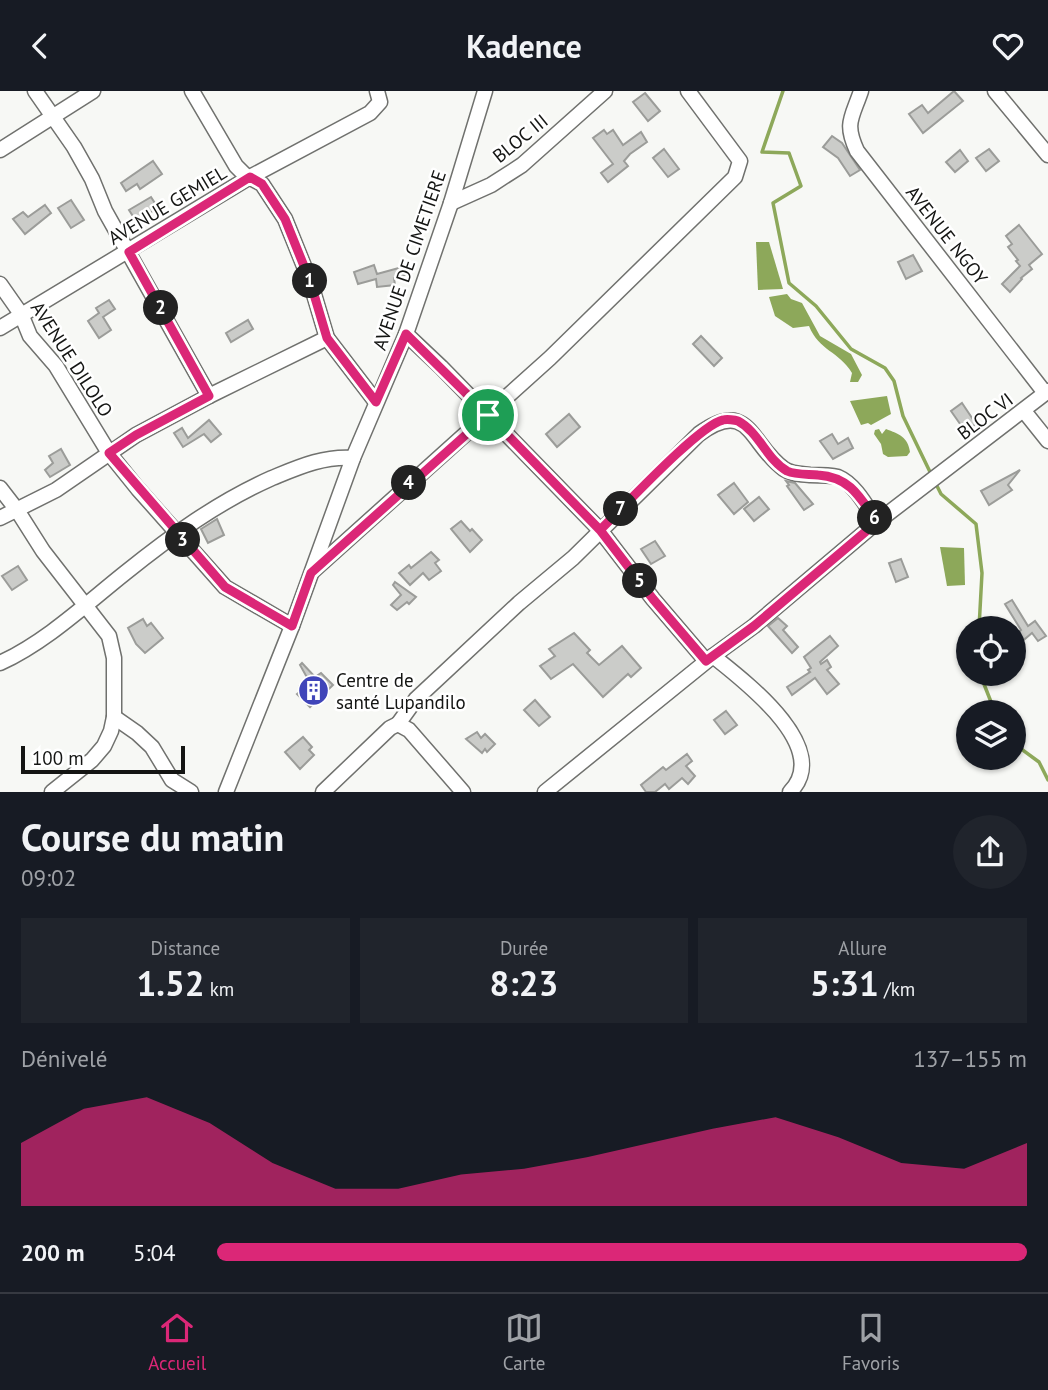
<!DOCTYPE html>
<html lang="fr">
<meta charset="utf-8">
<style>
body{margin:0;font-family:"PT Sans",sans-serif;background:#20242c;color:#f1f3f6;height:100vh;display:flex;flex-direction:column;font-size:26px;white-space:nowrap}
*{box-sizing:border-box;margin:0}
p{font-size:23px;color:#9ea1a6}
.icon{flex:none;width:38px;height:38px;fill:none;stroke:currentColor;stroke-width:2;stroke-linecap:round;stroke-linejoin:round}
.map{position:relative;height:701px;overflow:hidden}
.panel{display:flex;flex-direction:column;background:#171b24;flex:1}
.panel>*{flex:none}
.fabs{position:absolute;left:956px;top:525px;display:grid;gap:14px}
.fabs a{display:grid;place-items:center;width:70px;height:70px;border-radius:50%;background:#171b24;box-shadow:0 2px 5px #0004;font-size:35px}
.scale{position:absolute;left:21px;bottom:18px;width:164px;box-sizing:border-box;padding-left:7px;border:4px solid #141513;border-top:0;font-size:19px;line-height:24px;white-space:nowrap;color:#141513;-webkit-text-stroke:5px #fff;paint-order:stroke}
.pin{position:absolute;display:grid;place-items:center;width:60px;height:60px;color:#fff;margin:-30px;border:4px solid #fff;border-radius:50%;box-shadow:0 2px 7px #0007}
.km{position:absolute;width:35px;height:35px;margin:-18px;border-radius:50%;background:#222;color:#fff;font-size:19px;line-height:35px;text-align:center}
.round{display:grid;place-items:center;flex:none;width:74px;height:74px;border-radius:37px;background:#20242c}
.head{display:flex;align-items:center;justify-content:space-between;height:119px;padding:0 21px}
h1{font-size:38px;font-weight:600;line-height:52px}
.metrics{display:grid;grid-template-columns:repeat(3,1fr);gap:10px;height:119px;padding:7px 21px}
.metrics div{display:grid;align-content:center;border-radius:0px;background:#20242c;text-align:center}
.metrics b{font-size:35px;font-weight:600}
.metrics small{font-size:19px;font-weight:400}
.metrics p{font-size:19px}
.chart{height:196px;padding:14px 21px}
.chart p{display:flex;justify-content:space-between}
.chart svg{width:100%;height:126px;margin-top:7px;fill:#db2777;opacity:.7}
ul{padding:0 21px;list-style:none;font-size:23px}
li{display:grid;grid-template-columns:112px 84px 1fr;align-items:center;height:52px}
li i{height:18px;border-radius:9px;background:#db2777}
header{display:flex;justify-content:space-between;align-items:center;height:91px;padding:0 21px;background:#171b24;font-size:32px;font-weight:600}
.tabs{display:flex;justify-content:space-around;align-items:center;height:98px;border-top:2px solid #363941;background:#171b24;font-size:19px;color:#9ea1a6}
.tabs a{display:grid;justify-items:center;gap:4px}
.tabs .active{color:#db2777}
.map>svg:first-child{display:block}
</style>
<header><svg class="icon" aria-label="back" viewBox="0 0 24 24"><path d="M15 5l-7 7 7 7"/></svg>Kadence<svg class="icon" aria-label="heart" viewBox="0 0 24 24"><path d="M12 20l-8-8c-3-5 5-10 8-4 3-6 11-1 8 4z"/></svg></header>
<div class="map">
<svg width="1048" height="701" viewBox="0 0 1048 701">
<rect width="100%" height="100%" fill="#f7f8f5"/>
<!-- water -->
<g fill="#8da85a">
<path d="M756,151H769L783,198L758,199Z"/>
<path d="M787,203L791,208L802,212L820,245L851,263L862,284L858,291H850L852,282C839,260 819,260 809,235L793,237L775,225L769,206Z"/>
<path d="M887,305L891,323L871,334L868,332L861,334L850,310Z"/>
<path d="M879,338L882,343L886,338C899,343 908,346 910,361L907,365L888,366L883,363L881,353L874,343L875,339Z"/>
<path d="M940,456L964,457L965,494L947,495Z"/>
</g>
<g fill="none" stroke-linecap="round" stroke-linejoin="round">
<!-- stream -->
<g stroke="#8da85a" stroke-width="3.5">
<path d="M783,0L762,61L789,62L801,95L773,112L789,192L816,215L851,258L885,277L894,290L903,325L931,383"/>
<path d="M936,393L941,403L976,433L982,482L979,537"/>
<path d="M980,583L995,621"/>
<path d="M1013,652L1039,671L1048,689"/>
</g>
</g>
<!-- building -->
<g fill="#cbccc9" stroke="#9b9c99" stroke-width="2">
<path d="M954,0L963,10L923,42L909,23L922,14L928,22Z"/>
<path d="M645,2L660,20L648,30L633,11Z"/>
<path d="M604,39L607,43L613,39L623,54L641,41L647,51L630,63L624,70L628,75L608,91L601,82L613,73L593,47Z"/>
<path d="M832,45L842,52L860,79L850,85L838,67L823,56Z"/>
<path d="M664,58L679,78L668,86L653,67Z"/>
<path d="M989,58L999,70L986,80L976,67Z"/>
<path d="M960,59L968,70L955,81L946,71Z"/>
<path d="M153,70L162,83L140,98L137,93L126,100L121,92Z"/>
<path d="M151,106L158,117L136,130L129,119Z"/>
<path d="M71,109L84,129L71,137L58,117Z"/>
<path d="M45,114L51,122L25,143L13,128L23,121L28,126Z"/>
<path d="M1019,134L1042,163L1029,174L1032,178L1021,187L1022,188L1010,201L1002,193L1020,175L1016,170L1018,169L1008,156L1012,153L1006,145Z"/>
<path d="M913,164L922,180L906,188L898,171Z"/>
<path d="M374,174L377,183L406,175L408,183L394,187L395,194L377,196L376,188L358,193L354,181Z"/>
<path d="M109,209L115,218L103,226L111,239L99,247L88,230L99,222L96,217Z"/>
<path d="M248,229L253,238L231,251L226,242Z"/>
<path d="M701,245L722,267L714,275L693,253Z"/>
<path d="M962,312L976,333L965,340L951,320Z"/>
<path d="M569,323L580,336L557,356L546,343Z"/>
<path d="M209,329L221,343L211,351L204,343L183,356L174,342L182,337L188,347Z"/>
<path d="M832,343L838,353L848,347L853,357L833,368L820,350Z"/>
<path d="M61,358L70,374L50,386L45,379L53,372L49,365Z"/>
<path d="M1020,379L1008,394L1012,399L989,414L981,400Z"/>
<path d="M786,390L795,392L813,413L804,419L787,395L789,394Z"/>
<path d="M734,392L748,411L734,423L718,404Z"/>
<path d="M759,406L769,418L754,430L744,418Z"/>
<path d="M217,428L224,444L208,452L201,438Z"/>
<path d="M461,430L470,440L472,438L482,449L470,461L451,438Z"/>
<path d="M655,450L665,465L651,473L641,458Z"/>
<path d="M431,461L439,469L435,472L441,480L429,489L423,482L410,494L399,482L409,474L411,477Z"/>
<path d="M901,468L908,486L896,491L889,472Z"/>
<path d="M18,475L27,489L12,499L2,485Z"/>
<path d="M395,491L416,506L409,513L407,511L397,519L391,514L401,504L393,494Z"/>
<path d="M1012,509L1028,535L1035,530L1046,545L1038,550L1032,542L1019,553L1014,545L1021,539L1005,513Z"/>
<path d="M778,527L787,535L783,539L798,556L792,562L768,535Z"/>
<path d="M143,528L147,535L151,532L163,547L145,562L136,553L128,537Z"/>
<path d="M574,542L590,559L587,562L599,574L622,555L641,577L631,586L628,583L603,606L573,573L551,588L540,575L555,565L549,558Z"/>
<path d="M830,545L838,555L820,571L821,573L827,569L831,576L827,579L839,593L827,603L815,587L792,604L787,596L810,581L808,579L811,577L804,566Z"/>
<path d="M302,572L315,586L321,582L333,594L310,616L297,603L303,598L300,595L309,590L300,574Z"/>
<path d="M535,609L550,626L539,635L524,619Z"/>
<path d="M726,620L737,634L725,643L714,629Z"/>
<path d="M477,641L481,647L485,643L495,653L487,661L485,658L482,662L466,648Z"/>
<path d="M303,646L312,656L309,659L314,664L300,678L285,661Z"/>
<path d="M687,663L692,670L686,675L695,685L688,693L682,687L669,698L665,693L655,701H646L641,694L663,676L666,679Z"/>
</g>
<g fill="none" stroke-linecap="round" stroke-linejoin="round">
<defs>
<g id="minor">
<path d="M35,0L74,56L92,88L105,120L209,305"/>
<path d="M192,0L236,75L245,84L262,93L285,128L310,190L327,247L376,311"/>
<path d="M861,0C852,27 844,32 857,60L1045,302"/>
<path d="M995,0L1048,64"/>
<path d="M0,59L93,0"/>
<path d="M451,112L491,94L522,74L605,0"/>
<path d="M0,193L21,223L30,245L56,275L109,362L138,398L225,496L292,535"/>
<path d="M0,237L250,86L370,22L380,11L377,0"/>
<path d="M406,243L441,276L600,439L653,508L706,570"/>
<path d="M1024,320L1048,350"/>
<path d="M0,397L17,419L43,460L109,545L114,567V626L111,640L104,655L92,669L52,701"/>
<path d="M0,427L56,399L136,344L209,305L327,247"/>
<path d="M313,480L550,267L735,86L740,70L688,0"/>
<path d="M713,565C743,589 834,657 790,701"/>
<path d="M0,572C46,551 86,513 125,482C171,445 218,411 272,387C299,376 323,365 353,367"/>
<path d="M114,626L137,642L152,656L172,689L191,701"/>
<path d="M398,633L416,608L519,512L573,467L699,343C750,306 750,354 784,378C791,383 801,383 810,384C819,384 830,384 838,386C855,393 867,416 877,431"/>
<path d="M226,701L292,535L353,367L406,243L451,112L485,0"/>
<path d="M323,701L390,637L398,633L409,639L463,701"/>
<path d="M545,701L713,565L754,535L877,431L1048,300"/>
</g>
</defs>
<!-- minor casing -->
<use href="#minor" stroke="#70716e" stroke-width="17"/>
<!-- minor -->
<use href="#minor" stroke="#fff" stroke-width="14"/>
</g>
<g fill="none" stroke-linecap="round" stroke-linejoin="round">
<defs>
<path id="route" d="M488,324L406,243L376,311L327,247L310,190L285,128L262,93L250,86L129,161L209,305L136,344L109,362L225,496L292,535L311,482L488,324L600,439L653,508L706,570L754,535L877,431C860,406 850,386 818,384C808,383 796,384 787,380C767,369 759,341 738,330C735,329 727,328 723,329C699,334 622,418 600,439L488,324"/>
</defs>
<!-- route casing -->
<use href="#route" stroke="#fff" stroke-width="14"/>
<!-- route -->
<use href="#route" stroke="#db2777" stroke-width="9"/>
</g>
<!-- icons -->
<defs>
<symbol id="building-disc" viewBox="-11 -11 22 22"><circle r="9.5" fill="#4045b9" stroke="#fff"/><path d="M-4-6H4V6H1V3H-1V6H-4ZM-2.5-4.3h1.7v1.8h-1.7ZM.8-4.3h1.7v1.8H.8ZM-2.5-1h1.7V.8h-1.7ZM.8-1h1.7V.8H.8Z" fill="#fff"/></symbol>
</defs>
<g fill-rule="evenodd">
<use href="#building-disc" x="296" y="582" width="35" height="35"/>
</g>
<g text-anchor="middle" stroke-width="5" stroke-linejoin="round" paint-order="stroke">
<!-- street labels -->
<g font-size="19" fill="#141513" stroke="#fff">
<text transform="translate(520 47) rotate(-39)" y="7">BLOC III</text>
<text transform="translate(167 114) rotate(-31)" y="7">AVENUE GEMIEL</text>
<text transform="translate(947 144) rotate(52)" y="7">AVENUE NGOY</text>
<text transform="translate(409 169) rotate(-71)" y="7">AVENUE DE CIMETIERE</text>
<text transform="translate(72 268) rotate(57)" y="7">AVENUE DILOLO</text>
<text transform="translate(985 325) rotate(-37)" y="7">BLOC VI</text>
</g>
<!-- poi labels -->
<g font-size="19" fill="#141513" stroke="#fff" text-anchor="start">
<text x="336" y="596">Centre de<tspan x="336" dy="22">santé Lupandilo</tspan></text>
</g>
</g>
</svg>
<div class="fabs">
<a><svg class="icon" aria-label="locate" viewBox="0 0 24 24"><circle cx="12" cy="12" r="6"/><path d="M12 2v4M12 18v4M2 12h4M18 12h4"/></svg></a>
<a><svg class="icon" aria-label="layers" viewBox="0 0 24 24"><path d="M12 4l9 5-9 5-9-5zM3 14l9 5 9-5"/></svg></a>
</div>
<div class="scale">100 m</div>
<div class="pin" style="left:488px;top:324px;background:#1e9e55"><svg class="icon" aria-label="arrive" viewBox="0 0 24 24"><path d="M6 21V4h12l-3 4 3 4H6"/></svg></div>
<b class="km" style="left:310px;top:190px">1</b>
<b class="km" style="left:161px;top:217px">2</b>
<b class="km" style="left:183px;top:449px">3</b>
<b class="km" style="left:409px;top:392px">4</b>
<b class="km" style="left:640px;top:490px">5</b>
<b class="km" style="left:875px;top:427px">6</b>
<b class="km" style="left:621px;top:418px">7</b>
</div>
<section class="panel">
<div class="head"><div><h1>Course du matin</h1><p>09:02</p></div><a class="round"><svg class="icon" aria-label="share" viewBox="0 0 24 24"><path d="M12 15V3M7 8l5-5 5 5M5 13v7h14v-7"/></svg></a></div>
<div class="metrics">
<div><p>Distance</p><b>1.52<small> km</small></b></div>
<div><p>Durée</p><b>8:23</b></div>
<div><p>Allure</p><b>5:31<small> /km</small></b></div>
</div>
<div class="chart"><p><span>Dénivelé</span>137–155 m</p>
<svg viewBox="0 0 160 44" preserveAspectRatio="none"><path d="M0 44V22L10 10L20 6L30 15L40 29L50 38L60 38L70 33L80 31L90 27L100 22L110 17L120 13L130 20L140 29L150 31L160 22V44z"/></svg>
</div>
<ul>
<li><b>200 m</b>5:04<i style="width:100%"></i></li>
</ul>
</section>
<nav class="tabs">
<a class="active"><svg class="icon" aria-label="home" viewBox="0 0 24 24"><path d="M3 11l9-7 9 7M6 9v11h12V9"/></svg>Accueil</a>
<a><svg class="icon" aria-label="map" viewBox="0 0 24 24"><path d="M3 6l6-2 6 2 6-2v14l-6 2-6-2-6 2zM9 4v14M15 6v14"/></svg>Carte</a>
<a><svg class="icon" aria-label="saved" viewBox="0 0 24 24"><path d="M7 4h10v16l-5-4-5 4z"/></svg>Favoris</a>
</nav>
